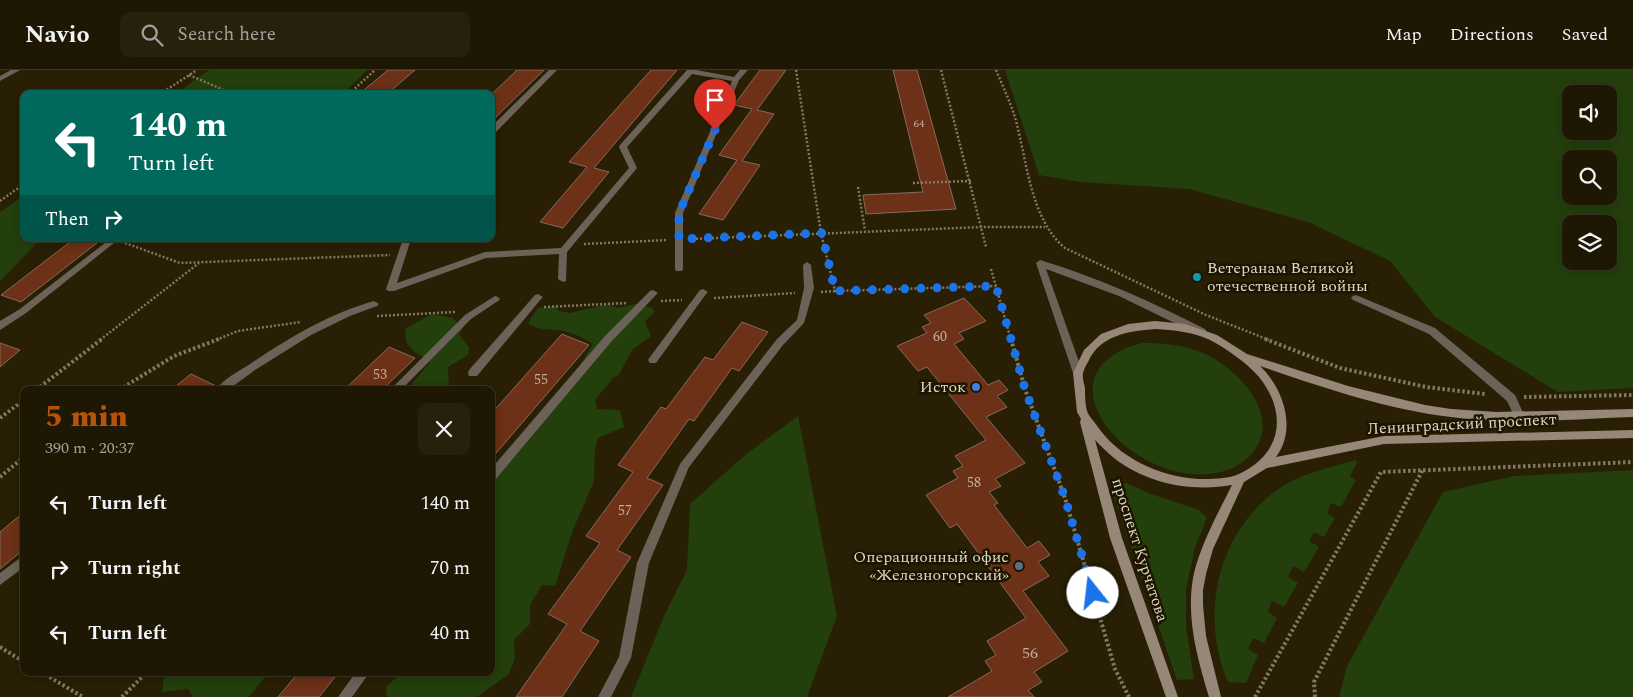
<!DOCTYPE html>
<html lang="en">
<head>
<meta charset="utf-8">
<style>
  :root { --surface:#1e1703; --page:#26200d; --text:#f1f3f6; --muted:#a19f9a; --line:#3c3625; --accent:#b45309 }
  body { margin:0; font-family:Spectral,serif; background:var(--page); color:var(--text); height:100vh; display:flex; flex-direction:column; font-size:19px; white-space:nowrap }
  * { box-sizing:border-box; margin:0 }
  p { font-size:16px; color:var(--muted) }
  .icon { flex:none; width:28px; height:28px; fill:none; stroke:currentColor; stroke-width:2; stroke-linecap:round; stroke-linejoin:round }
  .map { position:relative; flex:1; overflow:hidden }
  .details { position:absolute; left:20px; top:316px; width:475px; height:290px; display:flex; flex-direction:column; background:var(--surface); border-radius:10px; box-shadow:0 2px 12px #0003,0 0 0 1px var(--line) }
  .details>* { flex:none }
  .guide { position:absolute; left:20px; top:20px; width:475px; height:152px; border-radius:10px; box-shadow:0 2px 12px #0003,0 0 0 1px var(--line); background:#00695c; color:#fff; overflow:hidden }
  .buttons { position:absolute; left:1562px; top:15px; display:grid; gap:10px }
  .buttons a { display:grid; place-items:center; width:55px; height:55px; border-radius:10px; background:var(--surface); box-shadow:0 2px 12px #0003,0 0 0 1px var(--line); font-size:25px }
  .pin { position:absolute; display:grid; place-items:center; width:42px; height:42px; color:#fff; margin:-51px -21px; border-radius:50% 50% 50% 0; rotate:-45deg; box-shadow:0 0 5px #0007 }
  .pin .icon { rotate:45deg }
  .me { position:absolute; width:55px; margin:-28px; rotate:344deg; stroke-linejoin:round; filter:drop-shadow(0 0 4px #0008) }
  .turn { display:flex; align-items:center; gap:18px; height:105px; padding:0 25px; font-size:22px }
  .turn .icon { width:65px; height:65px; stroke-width:2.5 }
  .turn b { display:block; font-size:35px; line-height:42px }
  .then { display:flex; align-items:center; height:48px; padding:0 25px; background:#0003; gap:10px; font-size:19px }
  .round { display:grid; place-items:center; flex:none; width:52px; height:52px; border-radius:10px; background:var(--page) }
  .headline { display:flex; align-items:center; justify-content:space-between; height:85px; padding:0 25px }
  h1 { font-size:30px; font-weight:800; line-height:38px; color:var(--accent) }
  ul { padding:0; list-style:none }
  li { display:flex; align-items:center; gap:15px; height:65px; padding:0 25px }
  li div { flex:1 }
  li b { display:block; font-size:19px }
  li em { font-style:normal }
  header { display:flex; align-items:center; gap:30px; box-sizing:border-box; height:70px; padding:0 25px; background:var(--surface); border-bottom:1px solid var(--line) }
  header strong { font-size:24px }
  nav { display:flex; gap:28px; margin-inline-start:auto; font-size:18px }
  .search { width:350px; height:45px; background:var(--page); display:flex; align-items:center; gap:12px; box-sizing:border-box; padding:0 18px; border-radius:10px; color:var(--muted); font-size:19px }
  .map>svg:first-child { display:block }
</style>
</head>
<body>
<header>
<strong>Navio</strong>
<div class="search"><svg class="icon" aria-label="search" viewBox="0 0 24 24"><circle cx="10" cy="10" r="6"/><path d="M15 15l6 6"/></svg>Search here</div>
<nav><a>Map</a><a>Directions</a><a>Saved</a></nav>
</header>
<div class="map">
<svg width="1633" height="627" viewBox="0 0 1633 627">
  <rect width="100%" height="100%" fill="#281f04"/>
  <!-- green -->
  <path fill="#233f0c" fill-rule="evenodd" d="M209 0H367L343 24H175Z
    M1005 0H1633V318L1558 322 1435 247 1390 191 1308 152 1189 119 1080 112 1039 105ZM1571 24H1609V61H1571ZM1571 89H1609V126H1571ZM1571 154H1609V191H1571Z
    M24 125V169H41L0 211V142Z
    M608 234 618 238 635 234 652 238 655 242 645 251 651 266 632 280 619 305 613 308 595 330 597 339 620 340 624 357 598 368 595 379 594 411 573 460 555 516 542 515 530 535V554L514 570 515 588 509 604 477 627H387L386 617 398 606 399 603 491 602V412L530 369 537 346 577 300 593 274C585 269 576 264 567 262 552 257 541 263 528 253L538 238 557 236 558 241 570 243Z
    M432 244 453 248 463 258 459 265 469 277 468 285 448 297 449 316 490 320H407L430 292C416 281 402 278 406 258Z
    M1142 273C1163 273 1186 275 1205 284 1236 298 1278 340 1257 376 1249 390 1236 398 1221 402 1134 423 1029 302 1142 273Z
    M798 346 837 546 807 627H631L664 546 687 500 690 434 745 385Z
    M1355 390 1357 392 1350 406 1356 410 1341 437 1331 433 1327 443 1335 448 1324 467 1314 462 1309 471 1319 477 1304 502 1293 496 1288 507 1298 513 1284 537 1272 531 1268 542 1277 548 1264 573 1253 568 1248 579 1258 585 1246 613 1228 612C1198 543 1219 457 1283 416 1305 402 1330 398 1355 390Z
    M1633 400V627H1339L1347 596 1443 422 1514 406Z
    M1126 413 1151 424 1199 440 1207 448 1195 477 1186 520V556L1194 609 1177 610 1113 424 1114 415Z
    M173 603V602L268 603 249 627H193L188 619 162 622 164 608Z"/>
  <!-- building -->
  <path fill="#6c3116" stroke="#886a5d" d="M388 0H415L387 24H359Z
    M517 0H544L491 52V25Z
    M651 0H677L594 98 609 102 563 158 540 152 587 97 569 92Z
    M760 0H786L757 40 774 44 742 91 760 95 723 150 699 144 737 90 719 85 752 39 734 35Z
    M893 0H917L956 139 866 144 863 125 923 122Z
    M74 169H102L21 232 1 225Z
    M964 228 986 251 959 263 964 269 954 274 988 315 999 310 1008 320 997 326 1007 337 986 347 1025 393 995 409 1001 416 989 422 998 433 994 435 1027 478 1039 471 1050 485 1038 492 1049 506 1023 521 1068 581 1034 602 1042 612 1028 620 1034 627H948L992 601 985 591 996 585 987 571 1026 548 957 454 950 458 926 425 958 408 953 401 963 396 955 386 986 370 927 297 918 301 897 276 927 263 922 257 931 253 924 245Z
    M742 252 768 262 739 301 732 298 694 351 689 349 647 408 663 415 617 480 631 487 580 561 599 571 562 627H516L567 554 548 544 600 473 586 466 633 402 618 395 661 337 666 339 705 287 713 290Z
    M562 264 589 275 491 389V344Z
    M0 273 20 280 0 297Z
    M389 277 415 288 382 320H344Z
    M191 304 216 316 214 320H171Z
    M24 442V479L0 499V462Z
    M299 602H339L319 627H278Z"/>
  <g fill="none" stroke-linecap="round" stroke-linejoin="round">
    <!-- path-far1 -->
    <path stroke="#817964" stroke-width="2.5" stroke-dasharray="2 2" stroke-linecap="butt" d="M796 0 821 163 835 221 996 216
      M941 0 986 177
      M996 0C1003 17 1011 33 1016 51 1027 92 1031 150 1065 178L1206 245 1269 270
      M189 5 233 24
      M160 24 197 0
      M349 24 375 0
      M913 113 971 111
      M858 117 865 161
      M0 131 24 114
      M692 169 982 157H1045
      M125 173 180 193 390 185
      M584 174 668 170
      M991 199 1011 270
      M821 222 835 221
      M714 228 795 223
      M661 231 682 230
      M544 237 628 233
      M377 246 455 242
      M100 270 199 193
      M216 270 238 261 301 252"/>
    <!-- path -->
    <path stroke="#817964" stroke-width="4" stroke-dasharray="2.5 2.5" stroke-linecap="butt" d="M1011 269 1025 319 1065 428 1115 599 1129 627
      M1265 269 1340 298 1426 317 1485 324
      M36 320 102 269
      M119 320 174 286 219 269
      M1524 327 1633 325
      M0 348 24 330
      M0 407 24 387
      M0 577 24 592
      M41 602 83 627
      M122 627 147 602
      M1255 627 1381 402 1633 392
      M1315 627 1314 612 1423 399"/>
    <!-- service -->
    <path fill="#6c6258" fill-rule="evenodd" d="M549 0H557L494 64H491V57Z
      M687 0H696L734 7 740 0H748L739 10 683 143V199L682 201H676L675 199V143L732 11 692 4 627 77 637 98 567 182 566 211 563 212 558 209 559 184 486 188 394 221H388L386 219 403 169H411L397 213 485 182 561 178 629 98 619 77 620 75Z
      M110 169H119L26 243 0 260V251L20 239Z
      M807 192 811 195 814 218 804 253 783 275 689 397 649 493 631 588 611 627H598L619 587 637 493 680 394 777 269 797 250 804 218 803 195Z
      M703 219 708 222 706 224 656 293H650L648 290 650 287 700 220Z
      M653 220 658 223 656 225 611 272 495 410 491 412V399L605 266 650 221Z
      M538 224 543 227 541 229 477 306H469L468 303 469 300 535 225Z
      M1356 225 1435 258 1515 325 1525 347 1524 350H1516L1507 331 1429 264 1353 230 1351 228 1353 226Z
      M495 226 498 227 500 229 498 231 471 249 401 320H390L465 245Z
      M374 231 379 234 377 236 350 246 311 265 255 300 228 320H216C223 309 239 301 250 294 289 268 328 244 374 231Z
      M24 485V497L0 515V503Z
      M356 602H370L352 627H338Z"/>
    <!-- minor -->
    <path fill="#6c6258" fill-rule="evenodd" d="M11 0H20L0 11V6Z"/>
    <!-- tertiary -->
    <path fill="#6c6258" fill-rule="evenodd" d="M1040 190C1097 207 1152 232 1205 259L1207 262 1202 266 1199 265 1119 226 1046 199 1083 303 1082 306H1074L1036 193Z"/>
    <!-- secondary -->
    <path fill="#978778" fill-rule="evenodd" d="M1155 251 1185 254 1217 265 1247 284 1348 316 1425 335 1451 339 1497 342 1633 339V347C1573 349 1511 355 1451 347 1385 339 1322 317 1260 296 1284 319 1297 359 1276 387L1384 366 1633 360V368L1384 374 1267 398 1244 412 1213 479 1206 504 1203 520V535L1206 566 1221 627H1209C1197 587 1185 545 1194 503 1202 472 1218 443 1232 415 1192 422 1147 414 1114 388 1108 383 1101 376 1095 370L1122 468 1178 627H1166L1110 468 1080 352 1081 349 1077 342 1073 303 1084 280 1101 264 1128 254ZM1155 259C1174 260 1193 262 1210 270 1227 279 1247 293 1259 307 1288 343 1282 384 1239 404 1228 409 1211 409 1198 409 1158 406 1118 388 1095 353 1092 349 1088 345 1087 341 1085 334 1085 325 1085 318 1084 313 1082 307 1083 303 1084 299 1086 295 1088 292 1100 265 1129 261 1155 259Z"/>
  </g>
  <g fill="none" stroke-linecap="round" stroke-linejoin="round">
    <!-- route -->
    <path stroke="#1a73e8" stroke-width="9" stroke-dasharray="0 16.2" d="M715 60 679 143V169L822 163 835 221 996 216 1025 319 1065 428 1093 523"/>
  </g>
  <!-- markers -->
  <circle fill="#0f9aa8" stroke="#1e1500" stroke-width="2" cx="1197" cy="207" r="5"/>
  <circle fill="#3f7fe0" stroke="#1e1500" stroke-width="2" cx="976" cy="317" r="5"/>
  <circle fill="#5c6f8a" stroke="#1e1500" stroke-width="2" cx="1019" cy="496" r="5"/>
  <g text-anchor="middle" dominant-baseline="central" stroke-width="5" stroke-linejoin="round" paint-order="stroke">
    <!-- far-number labels -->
    <g font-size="11" fill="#c1ae9b">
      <text x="919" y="53">64</text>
    </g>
    <!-- number labels -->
    <g font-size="14" fill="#c1ae9b">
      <text x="940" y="266">60</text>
      <text x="380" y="304">53</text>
      <text x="541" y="309">55</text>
      <text x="974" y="412">58</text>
      <text x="625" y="440">57</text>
    </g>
    <!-- poi labels -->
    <g font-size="16" fill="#ddd7c7" stroke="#1e1500" text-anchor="end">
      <text x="1207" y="198" text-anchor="start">Ветеранам Великой<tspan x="1207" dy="18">отечественной войны</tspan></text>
      <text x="966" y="317">Исток</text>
      <text x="1009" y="487">Операционный офис<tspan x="1009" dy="18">«Железногорский»</tspan></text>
    </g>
    <!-- street labels -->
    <g font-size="16" fill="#ddd7c7" stroke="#1e1500">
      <text transform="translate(1462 354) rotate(-3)">Ленинградский проспект</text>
      <text transform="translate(1140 480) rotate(72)">проспект Курчатова</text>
    </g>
    <!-- near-number labels -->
    <g font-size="16" fill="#c1ae9b">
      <text x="1030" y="583">56</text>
    </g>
  </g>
</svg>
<div class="buttons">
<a><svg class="icon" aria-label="sound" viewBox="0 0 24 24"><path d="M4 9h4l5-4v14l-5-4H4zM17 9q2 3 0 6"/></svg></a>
<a><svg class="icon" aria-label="search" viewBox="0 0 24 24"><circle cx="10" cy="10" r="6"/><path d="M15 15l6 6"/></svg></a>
<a><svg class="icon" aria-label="layers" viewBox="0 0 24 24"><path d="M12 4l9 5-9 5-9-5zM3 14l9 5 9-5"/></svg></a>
</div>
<div class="pin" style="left:715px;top:60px;background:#d93025"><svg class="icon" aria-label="arrive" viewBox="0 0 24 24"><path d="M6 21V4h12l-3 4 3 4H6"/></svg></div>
<svg class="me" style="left:1093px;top:523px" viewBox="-20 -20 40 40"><circle r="19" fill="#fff"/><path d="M0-13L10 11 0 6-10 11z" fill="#1a73e8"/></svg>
<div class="guide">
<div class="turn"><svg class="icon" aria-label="left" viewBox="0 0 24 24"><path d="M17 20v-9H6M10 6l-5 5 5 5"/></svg><div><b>140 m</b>Turn left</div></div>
<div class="then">Then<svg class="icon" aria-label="right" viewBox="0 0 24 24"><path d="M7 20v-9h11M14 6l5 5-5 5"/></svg></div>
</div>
<section class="details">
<div class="headline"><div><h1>5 min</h1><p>390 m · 20:37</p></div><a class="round"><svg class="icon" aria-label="close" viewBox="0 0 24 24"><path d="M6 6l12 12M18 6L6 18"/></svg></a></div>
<ul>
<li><svg class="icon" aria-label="left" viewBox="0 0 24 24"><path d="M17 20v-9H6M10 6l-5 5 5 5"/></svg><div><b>Turn left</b></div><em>140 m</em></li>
<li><svg class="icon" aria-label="right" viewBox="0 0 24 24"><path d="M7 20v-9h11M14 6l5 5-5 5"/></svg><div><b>Turn right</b></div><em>70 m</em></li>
<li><svg class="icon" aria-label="left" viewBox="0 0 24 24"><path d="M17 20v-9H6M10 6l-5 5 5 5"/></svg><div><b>Turn left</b></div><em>40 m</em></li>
</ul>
</section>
</div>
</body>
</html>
